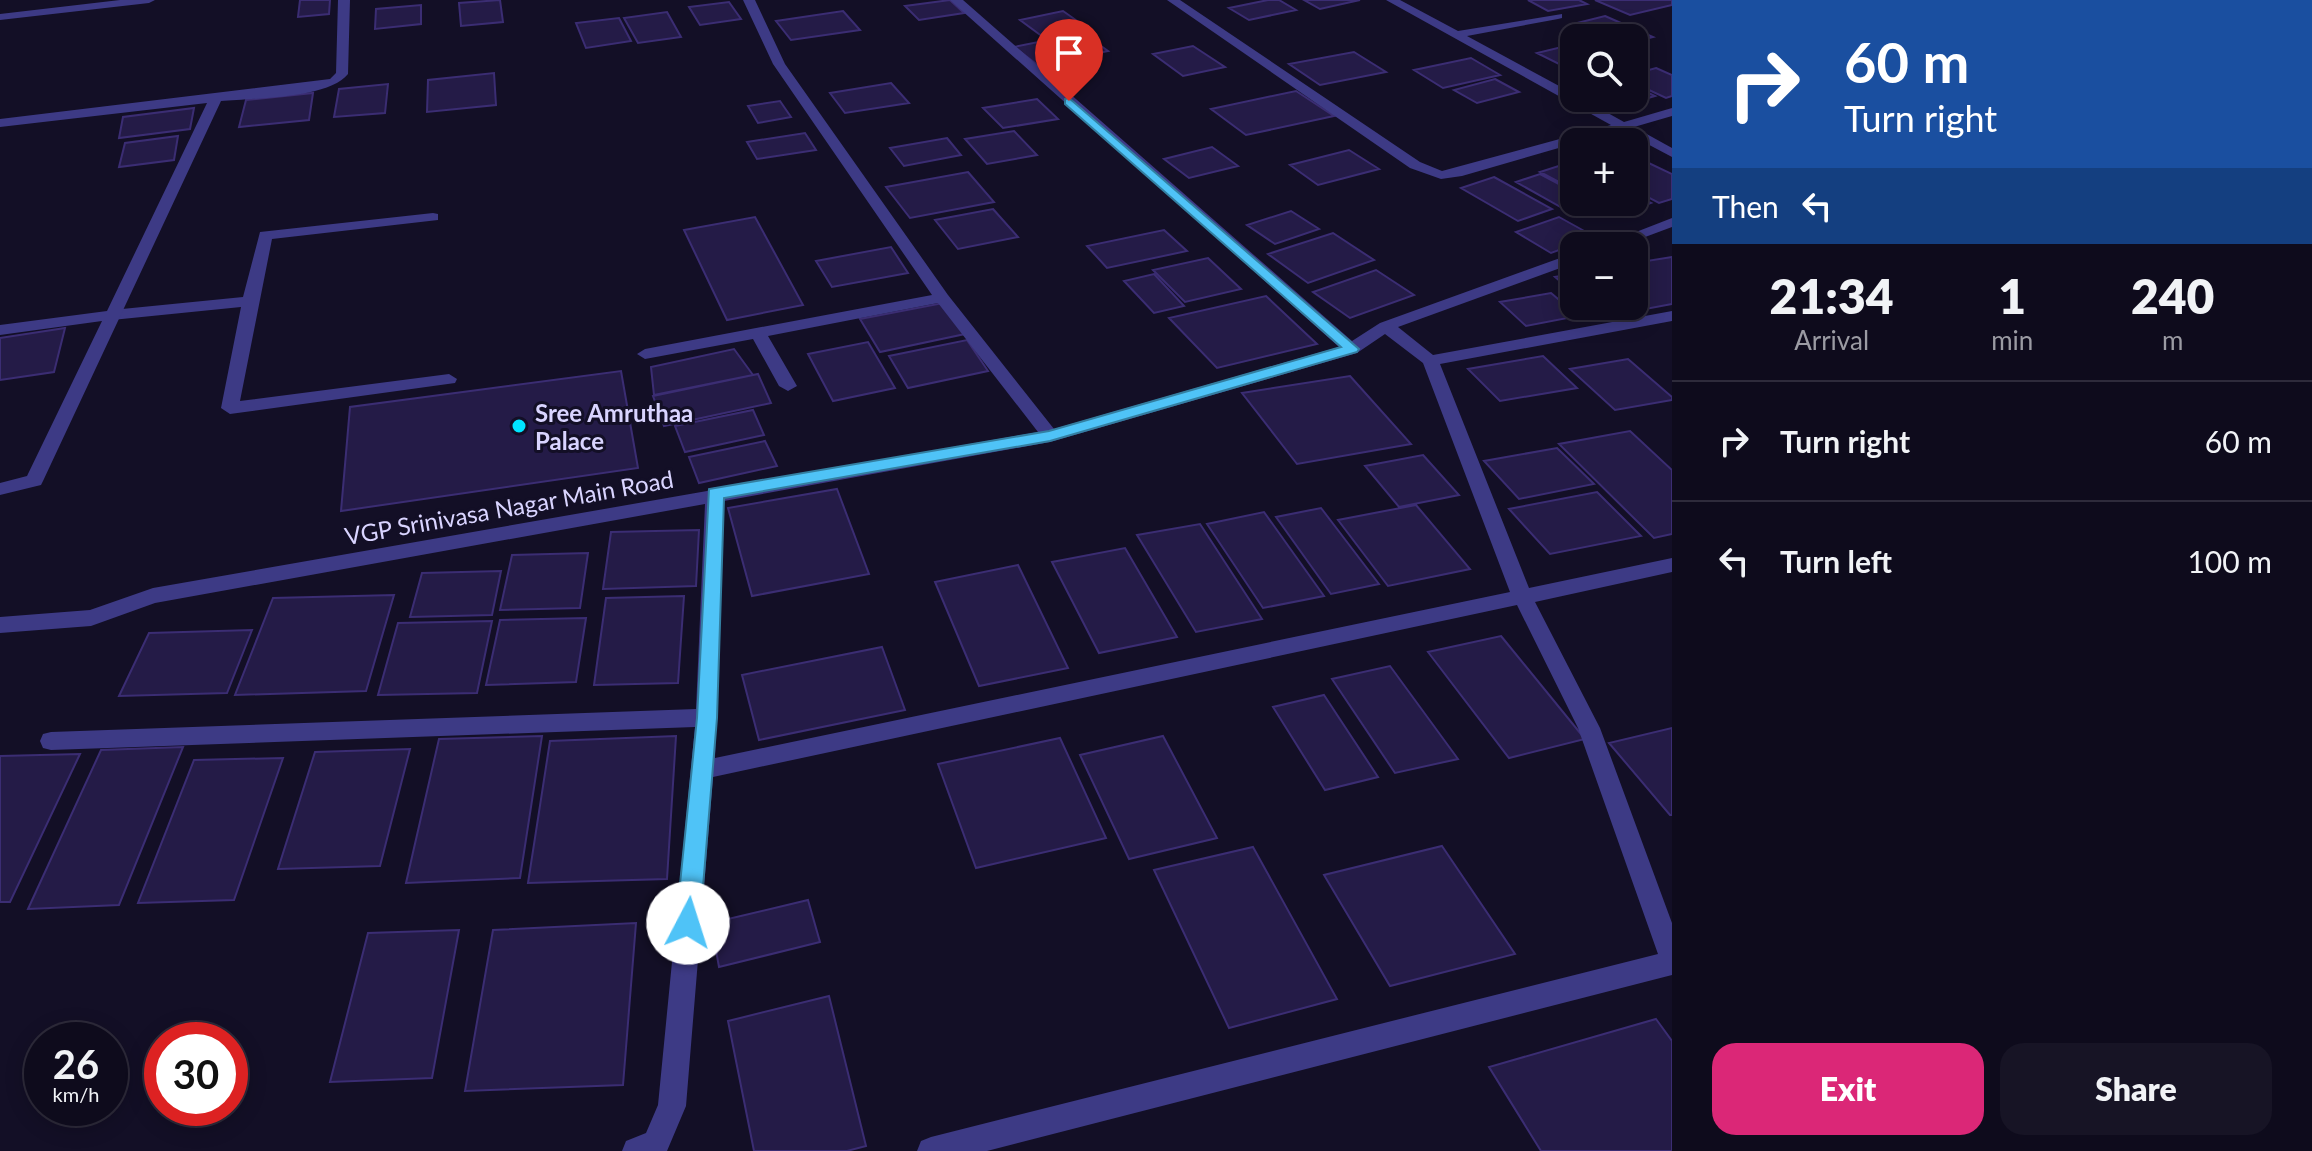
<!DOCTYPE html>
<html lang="en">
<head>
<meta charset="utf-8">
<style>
  :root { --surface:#0e0b1c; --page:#171425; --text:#f1f3f6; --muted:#9b9ba3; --line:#2e2b3b; --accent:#db2777 }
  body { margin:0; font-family:Lato,sans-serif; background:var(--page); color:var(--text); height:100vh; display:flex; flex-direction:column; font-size:30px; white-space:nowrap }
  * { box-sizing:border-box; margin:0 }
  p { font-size:26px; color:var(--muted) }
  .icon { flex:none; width:44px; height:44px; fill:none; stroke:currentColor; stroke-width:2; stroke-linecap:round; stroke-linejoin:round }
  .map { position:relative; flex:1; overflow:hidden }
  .sheet { display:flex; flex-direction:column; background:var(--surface); width:640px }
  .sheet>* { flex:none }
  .banner { background:#1a4fa0; color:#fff; overflow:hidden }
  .controls { position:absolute; left:1560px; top:24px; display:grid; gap:16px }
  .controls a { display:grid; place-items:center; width:88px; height:88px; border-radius:16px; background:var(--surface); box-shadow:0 4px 20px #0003,0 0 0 2px var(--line); font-size:40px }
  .speed { position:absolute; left:24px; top:1022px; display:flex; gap:16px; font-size:40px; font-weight:700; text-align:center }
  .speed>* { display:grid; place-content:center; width:104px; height:104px; border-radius:50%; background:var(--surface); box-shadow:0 4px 20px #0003,0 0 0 2px var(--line); line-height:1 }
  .speed small { font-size:20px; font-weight:400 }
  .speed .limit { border:12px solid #d22; background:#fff; color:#111 }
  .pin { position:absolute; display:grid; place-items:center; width:68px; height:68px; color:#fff; margin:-82px -34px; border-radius:50% 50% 50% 0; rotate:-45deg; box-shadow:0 0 8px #0007 }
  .pin .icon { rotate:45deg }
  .me { position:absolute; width:88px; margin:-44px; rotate:5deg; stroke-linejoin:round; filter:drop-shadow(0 0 6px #0008) }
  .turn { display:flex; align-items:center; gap:28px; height:168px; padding:0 40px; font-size:36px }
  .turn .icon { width:104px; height:104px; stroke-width:2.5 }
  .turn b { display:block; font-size:56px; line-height:68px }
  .then { display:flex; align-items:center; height:76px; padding:0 40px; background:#0003; gap:16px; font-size:30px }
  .eta { display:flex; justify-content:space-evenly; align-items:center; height:136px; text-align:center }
  .eta b { font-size:48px; font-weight:800; line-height:56px }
  .action { display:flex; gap:16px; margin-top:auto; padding:16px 40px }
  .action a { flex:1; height:92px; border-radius:24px; background:var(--accent); color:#fff; font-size:32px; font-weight:800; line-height:92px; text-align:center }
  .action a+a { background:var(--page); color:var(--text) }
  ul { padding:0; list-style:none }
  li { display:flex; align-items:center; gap:24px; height:120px; padding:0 40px; border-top:2px solid var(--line) }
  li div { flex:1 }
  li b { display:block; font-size:30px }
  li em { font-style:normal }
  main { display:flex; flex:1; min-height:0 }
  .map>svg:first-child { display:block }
</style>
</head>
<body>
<main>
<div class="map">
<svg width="1672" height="1151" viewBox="0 0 1672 1151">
  <rect width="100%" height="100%" fill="#130f26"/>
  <!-- building -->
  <path fill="#241b47" stroke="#3b2d73" stroke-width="2" d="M300 0H330L329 14 298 17Z
    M500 0 503 22 461 26 459 3Z
    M950 0 964 13 919 20 905 6Z
    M1268 0H1279L1296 10 1249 20 1229 8Z
    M1304 0H1360L1320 9Z
    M1528 0H1579L1587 4 1548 11Z
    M1595 0H1672V5L1630 15Z
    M729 2 741 19 700 25 689 7Z
    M421 5V24L375 29 376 9Z
    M843 11 860 30 791 40 776 21Z
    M1063 11 1087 28 1043 37 1020 20Z
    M667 12 681 37 638 43 624 18Z
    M1605 16 1653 37 1634 42V38H1610L1577 23Z
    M619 18 631 41 586 48 576 23Z
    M1083 33 1108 51 1039 66 1014 47Z
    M1574 44V64L1565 67 1537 53Z
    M1193 46 1225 67 1183 76 1153 54Z
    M1354 52 1386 72 1320 85 1289 64Z
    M1471 58 1500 75 1443 88 1414 70Z
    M1656 68 1672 75V96L1666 98 1634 83V74Z
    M494 73 496 105 427 112 428 80Z
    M1495 79 1519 92 1477 103 1454 90Z
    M891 83 909 103 845 113 830 93Z
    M388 84 385 113 334 117 339 89Z
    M1634 86 1655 96 1621 106 1604 98H1634Z
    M1296 91 1334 116 1246 135 1211 109Z
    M313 93 309 120 239 127 246 100Z
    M1037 99 1058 119 1003 128 983 108Z
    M780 101 791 117 758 123 748 106Z
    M194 108 190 129 119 138 123 117Z
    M1014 131 1037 155 987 164 965 139Z
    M805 133 816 150 757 159 747 142Z
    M178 136 174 160 119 167 125 143Z
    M947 138 961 155 904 166 890 148Z
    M1212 147 1238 166 1189 178 1164 159Z
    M1349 150 1379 169 1318 185 1290 165Z
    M1634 156 1672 174V199L1659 203 1634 190Z
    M1571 162 1574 163V190L1540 172Z
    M968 172 994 202 910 218 886 187Z
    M1540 174 1574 192V202L1598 205 1573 214 1516 182Z
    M1494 177 1552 209 1518 221 1461 188Z
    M1634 195 1651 203 1619 215 1596 202H1634Z
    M993 209 1018 237 958 249 935 220Z
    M1291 211 1319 229 1275 244 1247 225Z
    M755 217 803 305 727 320 684 230Z
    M1559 217 1595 237 1551 253 1516 232Z
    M1164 230 1187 251 1107 268 1087 246Z
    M1333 233 1374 260 1308 283 1268 254Z
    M891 247 908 273 832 287 816 261Z
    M1672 257V304L1603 317 1590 306H1634V263Z
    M1208 258 1241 289 1185 302 1153 270Z
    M1376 270 1414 295 1350 318 1313 292Z
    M1154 274 1184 306 1154 313 1124 281Z
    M1574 274V293L1555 277Z
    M1551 293 1578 316 1526 326 1500 302Z
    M1266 296 1317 344 1217 368 1169 318Z
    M943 303 965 334 880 352 860 319Z
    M65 328 54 372 0 380V338Z
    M967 340 988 371 908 388 889 356Z
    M868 342 895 388 833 401 808 354Z
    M734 349 753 375 654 395 651 367Z
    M1543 356 1577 388 1500 401 1468 369Z
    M1628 359 1672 397V400L1615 410 1570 369Z
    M621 371 638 468 341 511 350 407Z
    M758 374 771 403 664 426 653 396Z
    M1350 376 1411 444 1297 464 1242 393Z
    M753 410 764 435 685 452 675 426Z
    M1630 431 1672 470V534L1654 538 1559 444Z
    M765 441 777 466 699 483 689 457Z
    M1557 448 1594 484 1519 499 1484 461Z
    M1423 455 1459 495 1399 507 1365 466Z
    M837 489 869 574 752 596 728 508Z
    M1597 492 1641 536 1550 554 1509 509Z
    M1416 505 1470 569 1388 586 1338 520Z
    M1321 508 1379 584 1331 594 1276 517Z
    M1264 512 1324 596 1263 608 1207 524Z
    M1200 524 1262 619 1196 632 1137 535Z
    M699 530 696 586 603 589 611 532Z
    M1125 548 1177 637 1099 653 1052 562Z
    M588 553 580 608 500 610 512 555Z
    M1018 565 1068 668 979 686 935 582Z
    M501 571 492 615 410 617 422 573Z
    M394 595 366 691 235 695 273 598Z
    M684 596 678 683 594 685 606 598Z
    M586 618 576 682 486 685 500 620Z
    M492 621 477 693 378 695 398 623Z
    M252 630 227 693 119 696 149 633Z
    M1501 636 1585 739 1509 758 1428 652Z
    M882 647 905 710 759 740 742 675Z
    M1390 666 1458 759 1395 773 1332 679Z
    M1324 695 1378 777 1325 790 1273 707Z
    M1672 728V815H1670L1609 743Z
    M542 736 520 878 406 883 439 739Z
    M676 736 667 879 528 883 550 741Z
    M1163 736 1217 838 1129 859 1080 755Z
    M1060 738 1106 838 976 868 938 764Z
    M183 747 119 905 28 909 101 750Z
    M410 749 380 866 278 869 315 752Z
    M80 754 10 902H0V756Z
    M283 758 234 900 138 903 194 760Z
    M1442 846 1515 954 1390 986 1324 875Z
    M1253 847 1337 999 1229 1028 1154 870Z
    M808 900 820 942 719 967 711 923Z
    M636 923 623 1085 465 1091 493 930Z
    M459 930 432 1078 330 1082 368 933Z
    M829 996 866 1146 847 1151H754L728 1021Z
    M1656 1019 1672 1041V1151H1541L1489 1067Z"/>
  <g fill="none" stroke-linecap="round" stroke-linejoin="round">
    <!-- service -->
    <path fill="#3d3a85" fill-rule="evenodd" d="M433 213 438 214V220L272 239 240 401 449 374 457 379 455 383 230 414 221 408 241 307 112 320 104 315 112 310 243 297 260 232Z"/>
    <!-- minor -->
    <path fill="#3d3a85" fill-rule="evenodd" d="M120 0H155L149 3 0 20V14Z
      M338 0H350L348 74C328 99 253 98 221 101L43 481 41 485 0 495V483L27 476 102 321 0 335V325L107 311 207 103 0 127V119L330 79 336 73Z
      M743 0H755L785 64 948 295 1054 429 1339 347 950 0H963L1352 341 1380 323 1574 253V263L1398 327 1433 355 1672 311V321L1440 364 1529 588 1672 558V572L1535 602 1600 728 1672 923V975L987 1151H917L921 1141 931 1137 1658 954 1578 728 1517 605 713 777 686 1106 667 1151H622L626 1141 646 1133 658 1105 695 727 51 750 43 748 40 741 43 734 51 732 696 709 705 504 155 603 91 626 0 633V617L90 610 153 588 707 491 715 487 721 488 1038 432 938 303 768 336 797 386 788 391 779 386 753 339 645 359 637 354 645 349 932 295 773 64ZM1385 334 1423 363 1510 592 715 758 724 501 1050 442 1357 353Z
      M1167 0H1180L1420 162 1442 171 1611 125 1386 0H1400L1458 31 1562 14V18L1558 19 1467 36 1574 94V98H1581L1624 122 1672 108V116L1634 127 1672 148V157L1621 130 1462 176 1441 179 1410 168Z
      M1672 218V227L1621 246H1600Z"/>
  </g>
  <!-- route -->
  <path fill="#4fc3f7" stroke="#337fa1" stroke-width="2" d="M1069 98 1359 349 1357 352 1050 441 724 498 717 718 700 923 696 930 688 933 680 930 676 923 697 718 709 489 1049 431 1341 347 1065 104V99Z"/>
  <!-- markers -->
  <circle fill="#00e5ff" stroke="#130f26" stroke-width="3" cx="519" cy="426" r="8"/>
  <g text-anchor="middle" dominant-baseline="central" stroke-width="6" stroke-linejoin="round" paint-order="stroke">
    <!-- poi labels -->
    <g font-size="24" font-weight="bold" fill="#d9d4ff" stroke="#130f26" text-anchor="start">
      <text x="535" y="412">Sree Amruthaa<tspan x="535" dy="28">Palace</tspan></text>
    </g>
    <!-- street labels -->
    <g font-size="24" fill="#d9d4ff" stroke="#130f26">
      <text transform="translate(509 507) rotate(-10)">VGP Srinivasa Nagar Main Road</text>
    </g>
  </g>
</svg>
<div class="controls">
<a><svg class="icon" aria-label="search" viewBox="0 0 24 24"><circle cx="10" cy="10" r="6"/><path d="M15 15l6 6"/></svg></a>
<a>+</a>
<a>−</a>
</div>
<div class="speed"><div>26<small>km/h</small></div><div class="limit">30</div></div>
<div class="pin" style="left:1069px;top:101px;background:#d93025"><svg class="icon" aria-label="arrive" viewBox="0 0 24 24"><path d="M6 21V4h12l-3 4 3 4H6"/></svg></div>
<svg class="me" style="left:688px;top:923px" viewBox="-20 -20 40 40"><circle r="19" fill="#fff"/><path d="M0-13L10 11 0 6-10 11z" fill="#4fc3f7"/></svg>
</div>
<section class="sheet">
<div class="banner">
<div class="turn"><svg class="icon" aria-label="right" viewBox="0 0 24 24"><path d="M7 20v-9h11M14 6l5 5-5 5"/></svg><div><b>60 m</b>Turn right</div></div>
<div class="then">Then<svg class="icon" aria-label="left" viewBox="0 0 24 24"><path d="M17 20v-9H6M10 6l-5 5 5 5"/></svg></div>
</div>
<div class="eta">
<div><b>21:34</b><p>Arrival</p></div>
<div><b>1</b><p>min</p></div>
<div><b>240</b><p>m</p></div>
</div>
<ul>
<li><svg class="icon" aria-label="right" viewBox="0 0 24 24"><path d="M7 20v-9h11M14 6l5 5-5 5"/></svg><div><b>Turn right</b></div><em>60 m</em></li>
<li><svg class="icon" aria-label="left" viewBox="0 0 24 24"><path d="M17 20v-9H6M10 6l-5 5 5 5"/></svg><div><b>Turn left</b></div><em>100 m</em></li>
</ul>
<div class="action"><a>Exit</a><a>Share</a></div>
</section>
</main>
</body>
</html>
